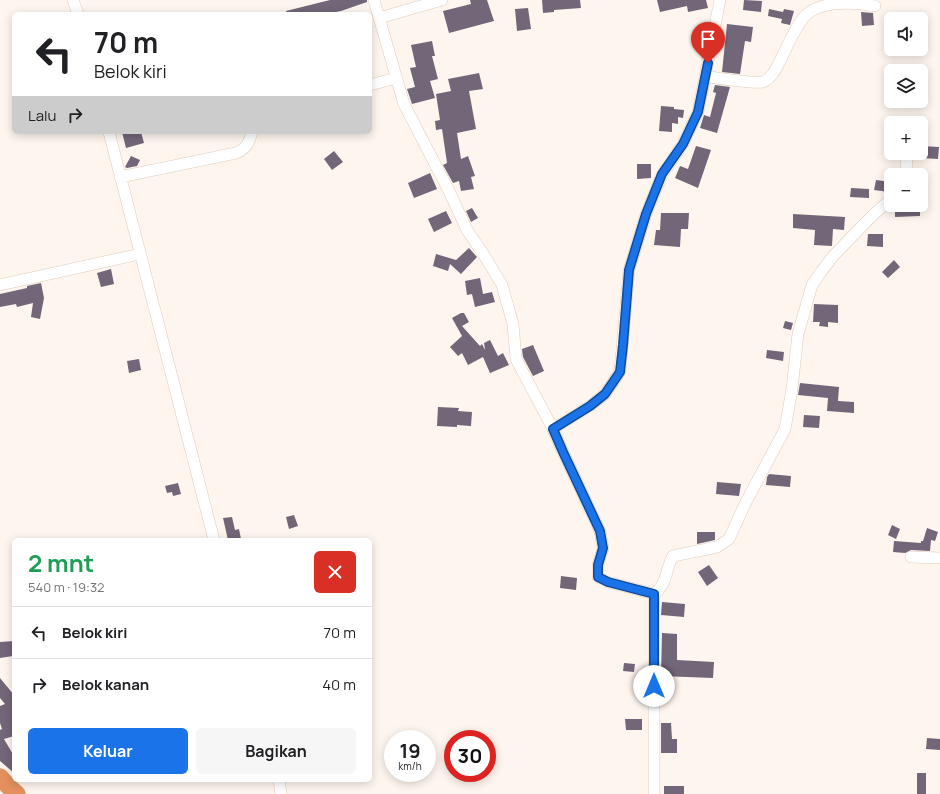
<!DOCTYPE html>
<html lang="id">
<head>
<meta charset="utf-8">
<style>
  :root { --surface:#fff; --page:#f6f6f6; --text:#202124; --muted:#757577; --line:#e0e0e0; --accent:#1a73e8 }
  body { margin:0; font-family:Manrope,sans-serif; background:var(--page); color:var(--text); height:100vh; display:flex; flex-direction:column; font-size:15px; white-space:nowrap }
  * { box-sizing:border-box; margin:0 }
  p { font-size:13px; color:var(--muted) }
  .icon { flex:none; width:22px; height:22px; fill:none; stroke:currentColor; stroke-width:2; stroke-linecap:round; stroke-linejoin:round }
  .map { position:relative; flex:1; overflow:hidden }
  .panel { position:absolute; left:12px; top:538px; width:360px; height:244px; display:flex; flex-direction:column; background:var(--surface); border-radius:6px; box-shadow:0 2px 10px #0003 }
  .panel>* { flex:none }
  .banner { position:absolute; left:12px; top:12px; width:360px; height:122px; border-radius:6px; box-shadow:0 2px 10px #0003; background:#fff; color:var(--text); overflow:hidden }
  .tools { position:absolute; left:884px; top:12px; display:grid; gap:8px }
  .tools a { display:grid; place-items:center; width:44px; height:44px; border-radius:6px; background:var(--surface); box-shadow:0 2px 10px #0003; font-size:20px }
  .speed { position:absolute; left:384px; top:730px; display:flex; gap:8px; font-size:20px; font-weight:700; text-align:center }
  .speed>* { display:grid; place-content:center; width:52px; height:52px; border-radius:50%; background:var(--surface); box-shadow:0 2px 10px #0003; line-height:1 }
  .speed small { font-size:10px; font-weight:400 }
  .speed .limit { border:6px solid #d22; background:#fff; color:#111 }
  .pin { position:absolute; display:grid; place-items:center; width:34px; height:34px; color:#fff; margin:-41px -17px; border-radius:50% 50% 50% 0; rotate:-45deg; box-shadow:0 0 4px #0007 }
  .pin .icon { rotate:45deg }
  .me { position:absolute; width:44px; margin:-22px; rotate:0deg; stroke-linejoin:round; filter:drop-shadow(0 0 3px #0008) }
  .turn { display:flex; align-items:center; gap:14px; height:84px; padding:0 16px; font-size:18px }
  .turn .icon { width:52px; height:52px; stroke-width:2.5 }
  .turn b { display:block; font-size:28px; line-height:34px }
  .then { display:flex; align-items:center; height:38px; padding:0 16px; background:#0003; gap:8px; font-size:15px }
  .round { display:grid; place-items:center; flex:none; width:42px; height:42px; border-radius:6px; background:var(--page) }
  .summary { display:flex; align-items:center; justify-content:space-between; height:68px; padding:0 16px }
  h1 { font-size:24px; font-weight:700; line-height:30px; color:#1e9e55 }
  .cta { display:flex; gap:8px; margin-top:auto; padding:8px 16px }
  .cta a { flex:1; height:46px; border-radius:6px; background:var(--accent); color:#fff; font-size:16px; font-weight:700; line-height:46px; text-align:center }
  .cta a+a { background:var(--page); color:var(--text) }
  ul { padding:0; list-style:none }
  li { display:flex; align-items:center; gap:12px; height:52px; padding:0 16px; border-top:1px solid var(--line) }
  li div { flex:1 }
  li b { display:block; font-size:15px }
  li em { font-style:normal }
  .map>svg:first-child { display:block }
</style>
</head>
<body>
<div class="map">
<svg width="940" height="794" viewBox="0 0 940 794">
  <rect width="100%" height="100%" fill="#fef6ee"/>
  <!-- building -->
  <path fill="#726679" d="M330 0H367V2L341 11 326 14H287L286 11Z
    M470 0H487L494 21 449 33 443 11 471 4Z
    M542 0H580L581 8 554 10V12L543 13Z
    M657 0H706L708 8 688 12 687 6 660 12Z
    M744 0 762 1 761 12 743 10Z
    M528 8 531 29 517 31 515 9Z
    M769 9 783 12 784 9 794 11 790 25 781 23 782 19 768 16Z
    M861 12 873 13 874 25 862 26Z
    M727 24 753 27 751 42 745 41 740 74 722 72Z
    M432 41 435 56H432L438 79 430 81 435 98 412 104 407 89 415 87 410 68 416 67 411 45Z
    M479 73 483 89 469 91 476 129 457 133 461 159 468 156 475 176 471 177 474 189 461 191 459 181 453 183 443 165 447 163 442 129 436 130 435 121 440 120 436 94 451 91 448 79Z
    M715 85 730 87 717 133 700 128 704 115 710 117 716 93 713 92Z
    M661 106 674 107V109L684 110 683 118 678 117V124L672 123V132L659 131Z
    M122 132H141L144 143 126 148Z
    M696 146 711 150 698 188 675 178 680 166 688 169Z
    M921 146 939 147 938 159 921 158Z
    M334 151 343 162 332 170 324 159Z
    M131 156 140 160 137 166 127 168 125 167Z
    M637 164H651V178L637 179Z
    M430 173 437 189 414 198 408 183Z
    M876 180 891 182 889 192 874 190Z
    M851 188 869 189V198L850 197Z
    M895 205H920V216L895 217Z
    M472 208 478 218 471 222 466 211Z
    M446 211 452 223 434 232 428 219Z
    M661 213H689L688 229H681L680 247 654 245 656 230H660Z
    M793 214 845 217 844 230 833 229 832 246 814 245 815 230 793 228Z
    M868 234H883V247L867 246Z
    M469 248 477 257 461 274 450 264 448 271 433 266 436 254 456 260Z
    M894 260 900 267 888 278 882 272Z
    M111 269 114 284 101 287 97 273Z
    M480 278 483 294 492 292 495 302 475 307 472 294 467 295 465 281Z
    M41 283 44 298 40 319 31 317 33 303 17 307 16 304 0 307V294L27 288V286Z
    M814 304 838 305V323L828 322V327L819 326 820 322H813Z
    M461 313H464L469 322 462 326 480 346 482 344 485 350 484 343 490 340 498 356 503 353 509 365 490 373 483 357 468 365 462 353 458 356 450 347 462 336 452 318Z
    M785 321 793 323 791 330 783 328Z
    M533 345 544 371 533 376 523 357 522 349Z
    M767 350 784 352 783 361 766 358Z
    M139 359 141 370 129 373 127 361Z
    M800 383 839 387 838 401 854 402V413L827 411 828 398 798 395Z
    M438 407 459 408 458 411 472 412 471 426 457 425V427L437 426Z
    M804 415 820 416 819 428 803 427Z
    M769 474 791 476 790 487 766 485 767 477Z
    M717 482 741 484 739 496 716 494Z
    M178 483 181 494 173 496 172 492 167 493 165 486Z
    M294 515 298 526 289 529 286 517Z
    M232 517 235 530 239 529 241 539 228 540 223 518Z
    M892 525 900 529 896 539 888 535Z
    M927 528 938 532 935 541 931 540 930 551 911 550 905 553 893 552 894 541 921 543V541H923Z
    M697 532H715V540L697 544Z
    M709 565 718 578 707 586 698 572Z
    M561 576 577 578 576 590 560 588Z
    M662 602 685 604 684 617 661 615Z
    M662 633 677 634V660L714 662 713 678 661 676Z
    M14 641 13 656 0 658V642Z
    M624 663 635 664 634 672 623 671Z
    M0 678 14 695V736L4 739 14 756V773L0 761V730L2 729 0 723V706L5 704 0 698Z
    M625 719H642V730H626Z
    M661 723H671L672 739H677V753H661Z
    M927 738 940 739V750L926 749Z
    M917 773H926V794H917Z
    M664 786H684V794H664Z"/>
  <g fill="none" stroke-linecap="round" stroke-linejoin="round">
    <defs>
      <path id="minor" d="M73 0 78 14
        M374 0 404 104 449 191 467 230 484 255 502 285 513 324 516 359 553 429
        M379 18 442 0
        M705 76C715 78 757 84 763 82 772 78 776 69 780 61 787 47 795 27 805 16 820 0 856 2 875 6
        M370 85 396 78
        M109 132 214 540
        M906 175 907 153
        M120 177 236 153C247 149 249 142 252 132
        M0 285 140 254
        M911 557 940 558
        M654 594 608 582 598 577V565L603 548 600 531 563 452 553 429 590 406 605 394 620 372 629 270 646 214 662 175 683 144 698 112 720 0
        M654 594C668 583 665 570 673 556L717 547 729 539 746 502 785 429 792 389 798 334 812 285 821 272 834 255 873 215 891 199
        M654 594V794
        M279 780 281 794"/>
      <path id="highway" d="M0 777 8 786 17 794"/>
    </defs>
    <!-- minor casing -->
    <use href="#minor" stroke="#decbb9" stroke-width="12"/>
    <!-- highway casing -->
    <use href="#highway" stroke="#d4d3d2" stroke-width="18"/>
    <!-- minor -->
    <use href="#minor" stroke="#fff" stroke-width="11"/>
    <!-- highway -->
    <use href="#highway" stroke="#e3905c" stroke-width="17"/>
  </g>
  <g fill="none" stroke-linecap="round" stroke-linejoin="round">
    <defs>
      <path id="route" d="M654 686V594L608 582 598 577V565L603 548 600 531 563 452 553 429 590 406 605 394 620 372 623 345 629 270 646 214 662 174 683 144 698 112 708 63"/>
    </defs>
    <!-- route casing -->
    <use href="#route" stroke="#114b97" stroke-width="10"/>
    <!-- route -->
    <use href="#route" stroke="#1a73e8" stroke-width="7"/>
  </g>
</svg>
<div class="tools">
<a><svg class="icon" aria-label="sound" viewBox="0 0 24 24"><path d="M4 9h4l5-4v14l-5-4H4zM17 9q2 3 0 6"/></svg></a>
<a><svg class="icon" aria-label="layers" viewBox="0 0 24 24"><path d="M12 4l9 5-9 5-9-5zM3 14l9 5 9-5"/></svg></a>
<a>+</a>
<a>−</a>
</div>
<div class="speed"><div>19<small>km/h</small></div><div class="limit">30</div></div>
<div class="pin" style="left:708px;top:63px;background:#d93025"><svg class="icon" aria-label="arrive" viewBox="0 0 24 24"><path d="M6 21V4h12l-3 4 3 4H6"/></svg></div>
<svg class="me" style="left:654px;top:686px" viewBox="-20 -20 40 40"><circle r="19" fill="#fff"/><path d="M0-13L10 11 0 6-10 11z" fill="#1a73e8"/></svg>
<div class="banner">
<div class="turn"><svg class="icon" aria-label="left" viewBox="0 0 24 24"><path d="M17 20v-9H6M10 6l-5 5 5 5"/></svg><div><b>70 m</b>Belok kiri</div></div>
<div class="then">Lalu<svg class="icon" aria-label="right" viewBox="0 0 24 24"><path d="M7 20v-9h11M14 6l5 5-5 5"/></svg></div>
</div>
<section class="panel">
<div class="summary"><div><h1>2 mnt</h1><p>540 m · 19:32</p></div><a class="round" style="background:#d93025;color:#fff"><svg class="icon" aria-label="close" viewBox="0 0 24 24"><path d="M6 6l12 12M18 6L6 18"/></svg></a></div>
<ul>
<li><svg class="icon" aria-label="left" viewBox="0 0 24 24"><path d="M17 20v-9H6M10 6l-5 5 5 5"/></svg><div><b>Belok kiri</b></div><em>70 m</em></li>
<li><svg class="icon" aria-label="right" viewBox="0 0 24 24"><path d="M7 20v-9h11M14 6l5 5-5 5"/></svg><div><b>Belok kanan</b></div><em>40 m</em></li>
</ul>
<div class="cta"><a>Keluar</a><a>Bagikan</a></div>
</section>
</div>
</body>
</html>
